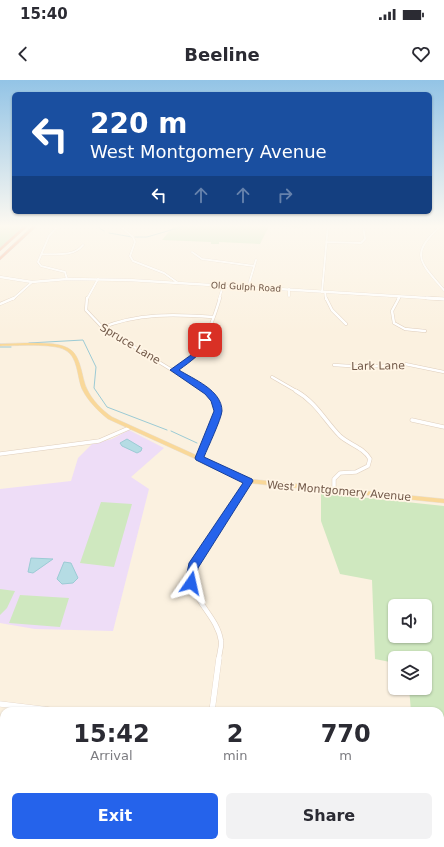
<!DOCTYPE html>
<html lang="en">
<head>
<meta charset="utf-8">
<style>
  :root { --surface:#fff; --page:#f2f2f3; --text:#2b2b33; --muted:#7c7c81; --accent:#2563eb }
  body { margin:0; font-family:"DejaVu Sans",sans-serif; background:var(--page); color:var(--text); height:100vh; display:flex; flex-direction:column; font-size:15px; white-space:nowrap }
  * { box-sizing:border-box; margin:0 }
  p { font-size:13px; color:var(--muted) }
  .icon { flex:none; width:22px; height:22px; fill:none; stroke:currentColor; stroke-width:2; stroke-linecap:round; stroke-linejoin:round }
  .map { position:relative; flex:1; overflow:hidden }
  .sheet { position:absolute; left:0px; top:627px; width:444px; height:140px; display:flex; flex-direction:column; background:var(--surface); border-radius:12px 12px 0 0; box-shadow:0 1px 3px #0004 }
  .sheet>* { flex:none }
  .guide { position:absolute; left:12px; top:12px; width:420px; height:122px; border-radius:6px; box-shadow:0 1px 3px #0004; background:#1a4fa0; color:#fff; overflow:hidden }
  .fabs { position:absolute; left:388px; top:519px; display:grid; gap:8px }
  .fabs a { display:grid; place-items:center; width:44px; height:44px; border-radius:6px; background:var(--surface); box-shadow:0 1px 3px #0004; font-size:20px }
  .pin { position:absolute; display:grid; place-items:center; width:34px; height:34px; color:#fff; margin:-17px; border-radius:8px; box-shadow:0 2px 6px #0006 }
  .me { position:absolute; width:44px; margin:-22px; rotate:11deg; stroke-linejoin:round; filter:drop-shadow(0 0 3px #0008) }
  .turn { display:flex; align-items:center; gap:14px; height:84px; padding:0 12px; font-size:18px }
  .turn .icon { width:52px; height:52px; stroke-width:2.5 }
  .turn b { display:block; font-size:28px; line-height:34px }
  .lanes { display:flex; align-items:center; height:38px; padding:0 12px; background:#0003; justify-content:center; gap:20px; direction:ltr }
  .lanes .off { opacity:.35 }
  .eta { display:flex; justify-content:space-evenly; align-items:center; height:68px; text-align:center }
  .eta b { font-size:24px; font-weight:700; line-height:28px }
  .button { display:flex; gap:8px; margin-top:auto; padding:8px 12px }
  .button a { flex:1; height:46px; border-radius:6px; background:var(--accent); color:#fff; font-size:16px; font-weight:700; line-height:46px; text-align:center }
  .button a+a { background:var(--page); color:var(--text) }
  .status { display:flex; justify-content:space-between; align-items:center; height:28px; padding:0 20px; background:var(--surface); direction:ltr }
  .status svg { height:11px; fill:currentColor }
  header { display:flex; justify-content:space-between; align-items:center; height:52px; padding:0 12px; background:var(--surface); font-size:18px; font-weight:700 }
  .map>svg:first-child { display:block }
</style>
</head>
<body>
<div class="status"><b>15:40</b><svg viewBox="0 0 49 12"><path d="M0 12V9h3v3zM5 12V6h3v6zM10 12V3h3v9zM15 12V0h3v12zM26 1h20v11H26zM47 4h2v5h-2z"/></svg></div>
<header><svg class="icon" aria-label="back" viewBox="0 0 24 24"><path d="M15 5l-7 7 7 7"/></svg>Beeline<svg class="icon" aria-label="heart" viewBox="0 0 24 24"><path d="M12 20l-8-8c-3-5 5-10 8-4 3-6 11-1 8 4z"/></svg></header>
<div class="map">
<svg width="444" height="767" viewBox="0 0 444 767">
  <rect width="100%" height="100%" fill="#fbf1e0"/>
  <!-- education -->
  <path fill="#eeddf7" d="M129 350 164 368 131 397 149 409 113 551 35 549 0 543V409L71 401 78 378 92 364 112 359Z"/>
  <!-- green -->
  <path fill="#cfe8bf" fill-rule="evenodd" d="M0 145H27L0 170Z
    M185 145H302L301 148 269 146 260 164 219 162V164H211V162L162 160 173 147Z
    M321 413 444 426V767H429L428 763H440V631H411L409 608H425V578H395V583L375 579 372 500 340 494 321 441ZM395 526H425V556H395Z
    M101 422 132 424 114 487 80 483Z
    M0 509 15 511 7 528 0 535Z
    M20 515 69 518 60 547 9 543Z"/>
  <!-- water -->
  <path fill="#b5dce4" stroke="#9ccbd5" d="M127 359 142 368 141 371 137 373 122 366 120 363Z
    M31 478 53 479 33 493 28 492Z
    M64 482 71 483 78 498 73 503 62 504 57 499Z"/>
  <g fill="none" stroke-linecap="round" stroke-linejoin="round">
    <!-- stream -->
    <path stroke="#9ccbd5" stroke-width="1" d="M95 145 104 151
      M214 145 225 146
      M109 153 132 157
      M135 157H147L188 145
      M29 263 83 260 96 287 94 308 107 327 167 350
      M0 267H11
      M171 351 197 363"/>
    <defs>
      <path id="minor-far4" d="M59 145 49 156 38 182 41 186 65 192 67 199
        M119 145 133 157 135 162 130 176 133 181 164 193 178 203
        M442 145C409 174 419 181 444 210
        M326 162 361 163 365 159 363 145
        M192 172 202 179 254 186
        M42 174C55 174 74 177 83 165
        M248 207 256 180
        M289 209V216
        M322 212 328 145
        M325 212 326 219
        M13 219 32 202
        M87 219 98 199
        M219 219 223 206
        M398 219 399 217"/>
      <path id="minor-far3" d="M87 218 86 230 103 248 208 312
        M326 218 332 230 346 244
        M399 218 392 231 394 243 405 249 425 251
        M0 224 14 218
        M101 248C138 233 174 234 213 237
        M334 285 366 287 405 284 444 292
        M174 290C203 270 210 251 220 218
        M272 297 298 312"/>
      <path id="minor-far2" d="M296 311C316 322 325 341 340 356 350 365 363 367 370 379L368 386 356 392 340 393 334 399V411
        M412 340 444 347
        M0 374 99 361 129 348
        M199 378 218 331 215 321 206 311
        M229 430 248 401"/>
      <path id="minor-far1" d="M219 579C219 573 222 566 221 561 217 533 186 518 192 488 194 479 223 440 230 429"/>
      <path id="minor" d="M0 624 58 631
        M212 631 219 578
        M197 763V767"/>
      <path id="tertiary-far1" d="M0 197 32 202 67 199 129 200 444 219"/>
      <path id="tertiary" d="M427 218 444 219"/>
      <path id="primary" d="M25 263C37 263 57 262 68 268 82 275 81 297 87 309 92 320 102 330 112 337L249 399 444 419V423L248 403 108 339C98 331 88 321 82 309 77 297 78 276 65 270 53 263 15 266 0 266V264Z"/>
      <path id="motorway" d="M25 145H29L0 171V168Z
        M34 145H38L0 180V177Z"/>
    </defs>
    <!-- minor-far4 casing -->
    <use href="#minor-far4" stroke="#dfcebc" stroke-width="2.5"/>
    <!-- minor-far3 casing -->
    <use href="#minor-far3" stroke="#dfcebc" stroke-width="3.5"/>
    <!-- minor-far2 casing -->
    <use href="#minor-far2" stroke="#dfcebc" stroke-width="4.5"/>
    <!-- minor-far1 casing -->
    <use href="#minor-far1" stroke="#dfcebc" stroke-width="5.5"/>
    <!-- minor casing -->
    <use href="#minor" stroke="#dfcebc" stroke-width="6"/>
    <!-- tertiary-far1 casing -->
    <use href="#tertiary-far1" stroke="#dfcebc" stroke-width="3"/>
    <!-- tertiary casing -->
    <use href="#tertiary" stroke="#dfcebc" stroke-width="4"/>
    <!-- primary casing -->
    <use href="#primary" stroke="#d7d0cc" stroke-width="0.5"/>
    <!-- motorway casing -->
    <use href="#motorway" stroke="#d7d0cc" stroke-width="1"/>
    <!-- minor-far4 -->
    <use href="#minor-far4" stroke="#fff" stroke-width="2"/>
    <!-- minor-far3 -->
    <use href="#minor-far3" stroke="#fff" stroke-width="2.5"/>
    <!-- minor-far2 -->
    <use href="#minor-far2" stroke="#fff" stroke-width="3.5"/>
    <!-- minor-far1 -->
    <use href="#minor-far1" stroke="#fff" stroke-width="4.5"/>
    <!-- minor -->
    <use href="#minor" stroke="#fff" stroke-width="5.5"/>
    <!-- tertiary-far1 -->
    <use href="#tertiary-far1" stroke="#fff" stroke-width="2.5"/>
    <!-- tertiary -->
    <use href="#tertiary" stroke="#fff" stroke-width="3"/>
    <!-- primary -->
    <use href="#primary" fill="#f9d899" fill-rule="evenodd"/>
    <!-- motorway -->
    <use href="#motorway" fill="#f5b297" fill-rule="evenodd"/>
  </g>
  <!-- sky -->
  <linearGradient id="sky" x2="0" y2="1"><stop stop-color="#93c4e6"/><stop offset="0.58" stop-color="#fdf9f1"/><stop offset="1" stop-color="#fdf9f1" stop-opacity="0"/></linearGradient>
  <rect width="444" height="252" fill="url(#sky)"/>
  <!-- route -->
  <path fill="#2563eb" stroke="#184099" d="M203 258 209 260C202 274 191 281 179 290 193 299 222 310 222 331 221 340 208 367 204 377L252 399 253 401 198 488 195 506 191 508 187 506 185 503 189 483 243 403 196 380 195 378 214 331 211 321 205 314 170 290 191 275Z"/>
  <g text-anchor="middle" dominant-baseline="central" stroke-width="3.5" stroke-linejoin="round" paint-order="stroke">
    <!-- far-street labels -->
    <g font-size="9" fill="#715848" stroke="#fff5e5">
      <text transform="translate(246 207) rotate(3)">Old Gulph Road</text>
    </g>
    <!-- street labels -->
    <g font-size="11" fill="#715848" stroke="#fff5e5">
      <text transform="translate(130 264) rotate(31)">Spruce Lane</text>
      <text transform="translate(378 286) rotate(-1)">Lark Lane</text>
      <text transform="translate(339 411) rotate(5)">West Montgomery Avenue</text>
    </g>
  </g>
</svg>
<div class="fabs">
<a><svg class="icon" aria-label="sound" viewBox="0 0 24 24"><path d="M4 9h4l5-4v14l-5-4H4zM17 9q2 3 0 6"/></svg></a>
<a><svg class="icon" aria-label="layers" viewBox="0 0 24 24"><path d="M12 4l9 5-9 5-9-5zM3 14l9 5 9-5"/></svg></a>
</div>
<div class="pin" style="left:205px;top:260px;background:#d93025"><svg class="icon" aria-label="arrive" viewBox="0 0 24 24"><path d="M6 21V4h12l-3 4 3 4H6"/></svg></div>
<svg class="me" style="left:191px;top:503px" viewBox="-20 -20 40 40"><path d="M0-17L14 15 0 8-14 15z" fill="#2563eb" stroke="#fff" stroke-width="4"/></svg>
<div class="guide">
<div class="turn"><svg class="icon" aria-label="left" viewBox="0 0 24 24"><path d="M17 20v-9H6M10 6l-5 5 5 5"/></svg><div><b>220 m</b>West Montgomery Avenue</div></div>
<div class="lanes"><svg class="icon" aria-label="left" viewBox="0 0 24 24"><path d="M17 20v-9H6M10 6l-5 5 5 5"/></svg><svg class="icon off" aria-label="ahead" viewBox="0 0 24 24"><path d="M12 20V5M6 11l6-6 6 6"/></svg><svg class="icon off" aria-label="ahead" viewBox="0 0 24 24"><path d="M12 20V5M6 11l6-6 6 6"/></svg><svg class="icon off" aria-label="right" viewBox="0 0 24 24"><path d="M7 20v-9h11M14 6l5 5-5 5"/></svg></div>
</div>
<section class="sheet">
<div class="eta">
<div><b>15:42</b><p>Arrival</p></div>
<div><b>2</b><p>min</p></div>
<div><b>770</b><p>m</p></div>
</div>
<div class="button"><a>Exit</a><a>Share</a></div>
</section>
</div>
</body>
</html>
